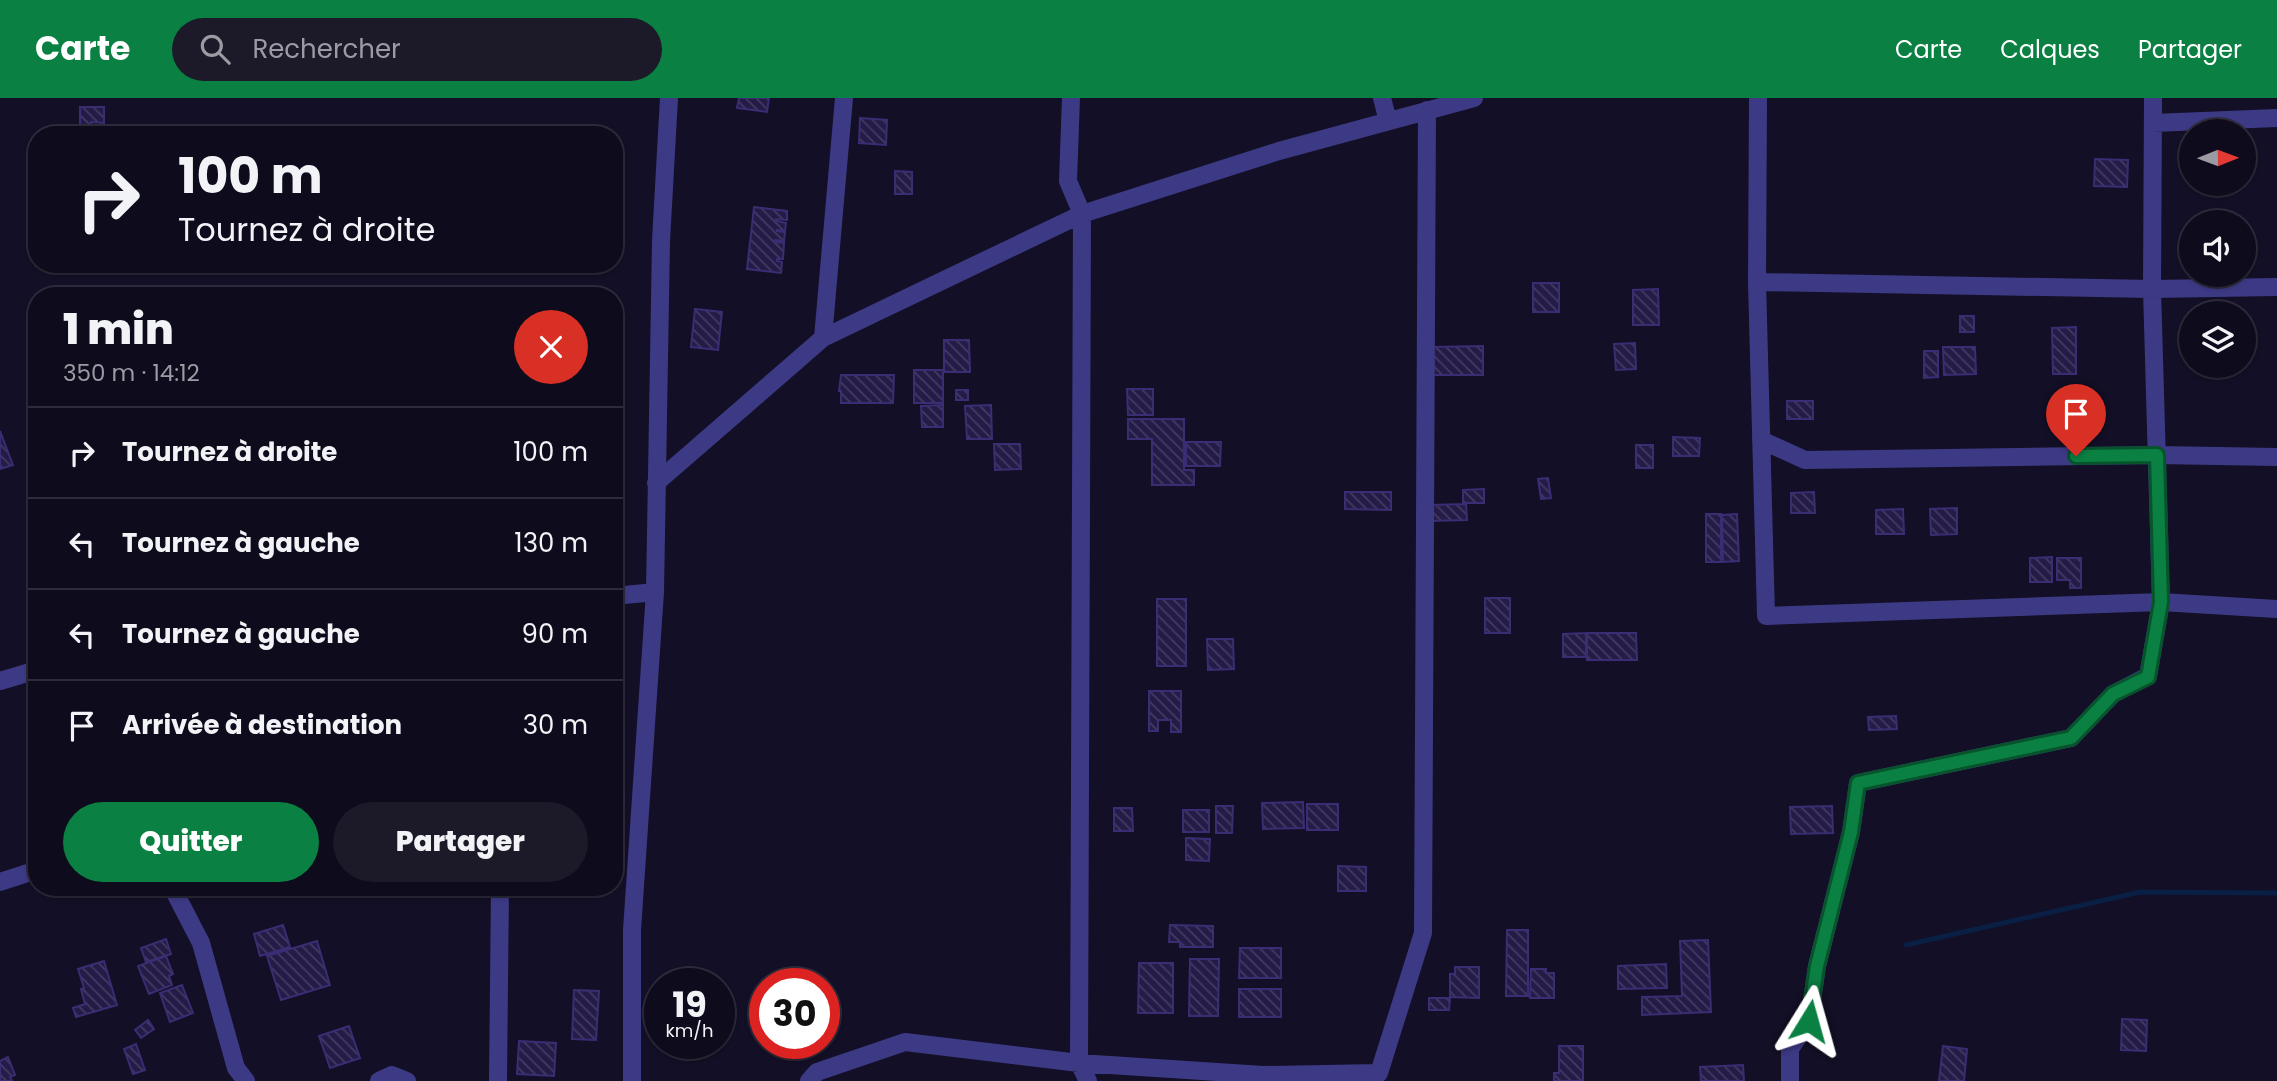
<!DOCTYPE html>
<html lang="fr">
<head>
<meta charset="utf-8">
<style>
  :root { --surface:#0e0b1c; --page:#1c1929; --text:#f1f3f6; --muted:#9b9ba3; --line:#2e2b3b; --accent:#0b8043 }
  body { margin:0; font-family:Poppins,sans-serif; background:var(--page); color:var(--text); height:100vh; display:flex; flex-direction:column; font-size:26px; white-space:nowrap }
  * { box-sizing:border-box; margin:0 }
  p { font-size:23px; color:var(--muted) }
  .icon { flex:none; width:38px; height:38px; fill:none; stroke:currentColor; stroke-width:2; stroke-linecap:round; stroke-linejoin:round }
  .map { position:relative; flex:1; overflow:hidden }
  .drawer { position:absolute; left:28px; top:189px; width:595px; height:609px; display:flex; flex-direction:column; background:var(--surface); border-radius:28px; box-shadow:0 2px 5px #0004,0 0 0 2px var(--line) }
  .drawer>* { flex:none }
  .banner { position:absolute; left:28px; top:28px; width:595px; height:147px; border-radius:28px; box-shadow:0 2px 5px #0004,0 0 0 2px var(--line); background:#0e0b1c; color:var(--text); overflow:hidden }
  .needle { width:46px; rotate:89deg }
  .controls { position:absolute; left:2179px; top:21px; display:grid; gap:14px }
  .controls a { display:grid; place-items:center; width:77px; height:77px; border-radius:50%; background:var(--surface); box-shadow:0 2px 5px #0004,0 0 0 2px var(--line); font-size:35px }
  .speed { position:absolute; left:644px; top:870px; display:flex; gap:14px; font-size:35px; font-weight:700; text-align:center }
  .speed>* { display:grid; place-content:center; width:91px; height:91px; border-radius:50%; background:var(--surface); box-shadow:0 2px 5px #0004,0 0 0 2px var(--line); line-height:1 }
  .speed small { font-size:18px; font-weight:400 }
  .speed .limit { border:10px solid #d22; background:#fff; color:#111 }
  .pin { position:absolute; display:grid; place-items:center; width:60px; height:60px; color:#fff; margin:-72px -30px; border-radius:50% 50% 50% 0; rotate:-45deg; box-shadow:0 0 7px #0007 }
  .pin .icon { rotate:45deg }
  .me { position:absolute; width:77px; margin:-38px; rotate:8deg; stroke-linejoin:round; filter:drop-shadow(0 0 5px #0008) }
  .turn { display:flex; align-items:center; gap:24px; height:147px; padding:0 35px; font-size:32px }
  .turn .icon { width:91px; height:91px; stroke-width:2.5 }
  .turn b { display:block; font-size:49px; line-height:60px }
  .round { display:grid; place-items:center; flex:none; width:74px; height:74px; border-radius:37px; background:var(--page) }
  .summary { display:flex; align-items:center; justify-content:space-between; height:119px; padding:0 35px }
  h1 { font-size:42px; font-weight:800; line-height:52px }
  .primary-button { display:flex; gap:14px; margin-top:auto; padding:14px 35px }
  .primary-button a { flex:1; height:80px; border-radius:42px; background:var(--accent); color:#fff; font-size:28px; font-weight:800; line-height:80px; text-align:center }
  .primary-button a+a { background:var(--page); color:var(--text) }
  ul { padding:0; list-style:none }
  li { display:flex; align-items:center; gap:21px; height:91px; padding:0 35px; border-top:2px solid var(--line) }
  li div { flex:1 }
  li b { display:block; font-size:26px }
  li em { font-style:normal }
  header { display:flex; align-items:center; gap:42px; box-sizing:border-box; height:98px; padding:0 35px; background:var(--accent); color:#fff }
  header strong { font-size:33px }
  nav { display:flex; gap:38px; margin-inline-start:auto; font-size:24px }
  .search { width:490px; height:63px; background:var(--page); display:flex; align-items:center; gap:18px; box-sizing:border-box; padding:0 24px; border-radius:38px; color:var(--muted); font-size:26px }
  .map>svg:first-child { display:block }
</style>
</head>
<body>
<header>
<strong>Carte</strong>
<div class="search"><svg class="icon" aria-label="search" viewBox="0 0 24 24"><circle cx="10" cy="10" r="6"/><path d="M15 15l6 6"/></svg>Rechercher</div>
<nav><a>Carte</a><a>Calques</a><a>Partager</a></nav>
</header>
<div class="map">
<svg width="2277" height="983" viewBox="0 0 2277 983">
  <defs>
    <pattern id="building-back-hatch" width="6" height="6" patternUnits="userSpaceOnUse" patternTransform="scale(1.75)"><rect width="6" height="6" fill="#241b47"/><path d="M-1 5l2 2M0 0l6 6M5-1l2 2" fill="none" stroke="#433b63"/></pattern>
  </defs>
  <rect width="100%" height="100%" fill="#130f26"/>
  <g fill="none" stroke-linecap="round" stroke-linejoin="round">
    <!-- stream -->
    <path stroke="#0a1f44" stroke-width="5" d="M1906 847 2140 794 2277 795"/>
  </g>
  <!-- building -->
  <path fill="url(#building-back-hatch)" stroke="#3b2d73" stroke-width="2" d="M739 0H769L767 14 737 10Z
    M80 9H104V25L91 24V36H80Z
    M860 20 887 22 886 47 859 45Z
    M2095 61 2128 62 2127 89 2094 88Z
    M895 73 912 74V96H895Z
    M754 109 787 113V122L776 121V123L786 125 785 133 777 132V133L785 134 784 143 775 142V144L784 145 783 161H777V163L782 164 781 175 747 171Z
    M1533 185H1559V214H1533Z
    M1658 191 1659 227H1633V192Z
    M695 211 722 214 718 252 691 249Z
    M1960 218H1974V234H1960Z
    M2076 229V276H2053L2052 230Z
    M944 242H969L970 274H944Z
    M1635 245 1636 271 1616 272 1614 246Z
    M1483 248V277H1432V249Z
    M1943 249H1975L1976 276 1944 277Z
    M1924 253H1938V279L1924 280Z
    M914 272H943V305H914Z
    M841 277H894L893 305H841V293H839Z
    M1127 291H1153V317H1128Z
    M956 292H968V302H956Z
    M1787 303H1813V321H1787Z
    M943 307V329H922L921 308Z
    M991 307 992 341H967L965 308Z
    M1128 321H1184V372H1194V387H1152V341H1128Z
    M0 333 13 367 0 371Z
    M1673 339 1700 340 1699 358H1673Z
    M1186 344H1221L1220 368H1186Z
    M994 346H1020L1021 371 995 372Z
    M1636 347H1653V370H1636Z
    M1548 380 1551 400 1541 401 1538 381Z
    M1484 391V405H1463V392Z
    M1345 394H1391V412L1345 411Z
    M1814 394 1815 415H1791V395Z
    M1466 406 1467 422 1429 423V407Z
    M1957 410V436L1931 437 1930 411Z
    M1903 411 1904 436H1876V412Z
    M1706 416H1721V464H1706Z
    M1737 416 1739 463 1723 464 1722 417Z
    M2052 459V484H2030V460Z
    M2057 460H2081V490H2070V482H2057Z
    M1485 500H1510V535H1485Z
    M1157 501H1186V568H1157Z
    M1586 535V559H1563V536Z
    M1587 535H1636L1637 562H1587Z
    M1207 541H1233L1234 571 1208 572Z
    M1149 593H1181V634H1171V622H1158V633H1149Z
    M1896 618 1897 631 1869 632 1868 619Z
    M1303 704 1304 730 1263 731 1262 705Z
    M1307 706H1338V732H1307Z
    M1216 708H1233L1232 735H1216Z
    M1832 708 1833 735 1791 736 1790 709Z
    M1114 710H1132L1133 733H1114Z
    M1183 712H1209V734H1183Z
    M1186 740 1210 741 1209 763 1186 762Z
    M1338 768 1366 769V793H1338Z
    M283 827 290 849 260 858 254 836Z
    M1170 827 1213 828V849H1180V844H1169Z
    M1507 832H1528V898H1506Z
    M166 841 171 856 146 864 141 850Z
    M1708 842 1711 914 1642 917V899L1682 898 1680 843Z
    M317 843 330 887 281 902 267 858Z
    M1240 850H1281V880H1239Z
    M166 858 173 876 169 878 172 887 149 896 138 868Z
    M1190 861H1219L1218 918H1189Z
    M104 863 117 907 76 919 73 910 85 906 81 891 84 890 78 871Z
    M1139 865H1173V915H1138Z
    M1666 866 1667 890 1618 891V868Z
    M1455 869H1479V900L1450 899V876H1455Z
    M1531 871H1546V875H1554V900H1530Z
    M182 887 193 915 170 924 160 895Z
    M1239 891H1281V919H1239Z
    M574 892 599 893 596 942 572 941Z
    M1429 900H1450L1449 912H1429Z
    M2122 921 2147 922 2146 953 2121 952Z
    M148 922 154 931 141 940 135 932Z
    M349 928 360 960 330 970 319 938Z
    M519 943 556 945 554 978 517 976Z
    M136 946 145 972 133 976 124 951Z
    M1559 948H1583V983H1554V975H1559Z
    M1943 948 1967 951 1964 983H1939Z
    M8 959 15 977 10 979 12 983H0V963Z
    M1743 967 1744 983H1701L1700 969Z"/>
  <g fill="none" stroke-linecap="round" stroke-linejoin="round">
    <!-- minor -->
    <path stroke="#3d3a85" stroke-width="18" d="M1071 0 1068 83 1082 116 1079 965 1088 983
      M1382 0 1388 23
      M1758 0 1757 184 1766 518 2161 504 2277 511
      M2153 25 2277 20
      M1757 184 2152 191 2277 189
      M823 240 844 0
      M1761 342 1805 362 2157 357 2277 359
      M656 385 823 240 1082 116 1279 53 1474 0
      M614 498 655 494
      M0 583 37 572
      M0 784 37 772
      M172 789 201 845 236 970 246 983
      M379 983 392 977 407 983
      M498 983 500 789
      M632 983V832L655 494 661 143 669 0
      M809 983 817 974 905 944 1079 965 1263 977 1379 975 1423 835 1427 12
      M1790 983V951L1809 923 1817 868 1851 734 1858 685 2071 640 2113 596 2148 578 2161 504 2152 191 2153 0"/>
  </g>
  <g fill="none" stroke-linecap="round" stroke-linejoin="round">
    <defs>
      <path id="route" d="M1809 923 1817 868 1851 734 1858 685 2071 640 2113 596 2148 579 2161 504 2157 357 2076 358"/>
    </defs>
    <!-- route casing -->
    <use href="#route" stroke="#07532c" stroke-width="18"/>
    <!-- route -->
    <use href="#route" stroke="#0b8043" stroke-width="12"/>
  </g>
</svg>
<div class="controls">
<a><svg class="needle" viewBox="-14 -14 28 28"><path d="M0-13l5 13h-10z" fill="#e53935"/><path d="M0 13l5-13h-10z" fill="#9b9ba3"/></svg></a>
<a><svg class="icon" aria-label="sound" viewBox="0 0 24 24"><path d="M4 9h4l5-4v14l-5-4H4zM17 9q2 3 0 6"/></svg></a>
<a><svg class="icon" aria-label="layers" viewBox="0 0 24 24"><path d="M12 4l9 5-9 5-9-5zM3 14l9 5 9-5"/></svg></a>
</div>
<div class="speed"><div>19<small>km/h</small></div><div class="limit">30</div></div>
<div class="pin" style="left:2076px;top:358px;background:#d93025"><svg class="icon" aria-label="arrive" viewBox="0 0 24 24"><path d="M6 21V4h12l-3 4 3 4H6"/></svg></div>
<svg class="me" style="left:1809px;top:923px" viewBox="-20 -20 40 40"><path d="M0-17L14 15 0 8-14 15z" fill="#0b8043" stroke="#fff" stroke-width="4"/></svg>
<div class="banner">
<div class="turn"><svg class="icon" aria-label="right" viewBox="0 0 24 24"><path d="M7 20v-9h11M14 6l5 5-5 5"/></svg><div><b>100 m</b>Tournez à droite</div></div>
</div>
<section class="drawer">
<div class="summary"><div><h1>1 min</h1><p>350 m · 14:12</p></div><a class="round" style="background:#d93025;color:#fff"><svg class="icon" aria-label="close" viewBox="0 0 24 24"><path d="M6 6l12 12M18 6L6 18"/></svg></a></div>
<ul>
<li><svg class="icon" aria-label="right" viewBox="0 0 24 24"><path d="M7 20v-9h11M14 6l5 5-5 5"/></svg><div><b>Tournez à droite</b></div><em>100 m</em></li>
<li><svg class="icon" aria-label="left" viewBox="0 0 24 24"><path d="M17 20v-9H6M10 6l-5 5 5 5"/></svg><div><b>Tournez à gauche</b></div><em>130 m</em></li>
<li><svg class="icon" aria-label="left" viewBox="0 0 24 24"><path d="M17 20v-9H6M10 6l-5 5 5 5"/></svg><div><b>Tournez à gauche</b></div><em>90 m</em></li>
<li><svg class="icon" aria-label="arrive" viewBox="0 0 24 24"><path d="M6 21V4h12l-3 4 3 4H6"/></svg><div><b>Arrivée à destination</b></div><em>30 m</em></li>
</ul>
<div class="primary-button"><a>Quitter</a><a>Partager</a></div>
</section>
</div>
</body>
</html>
